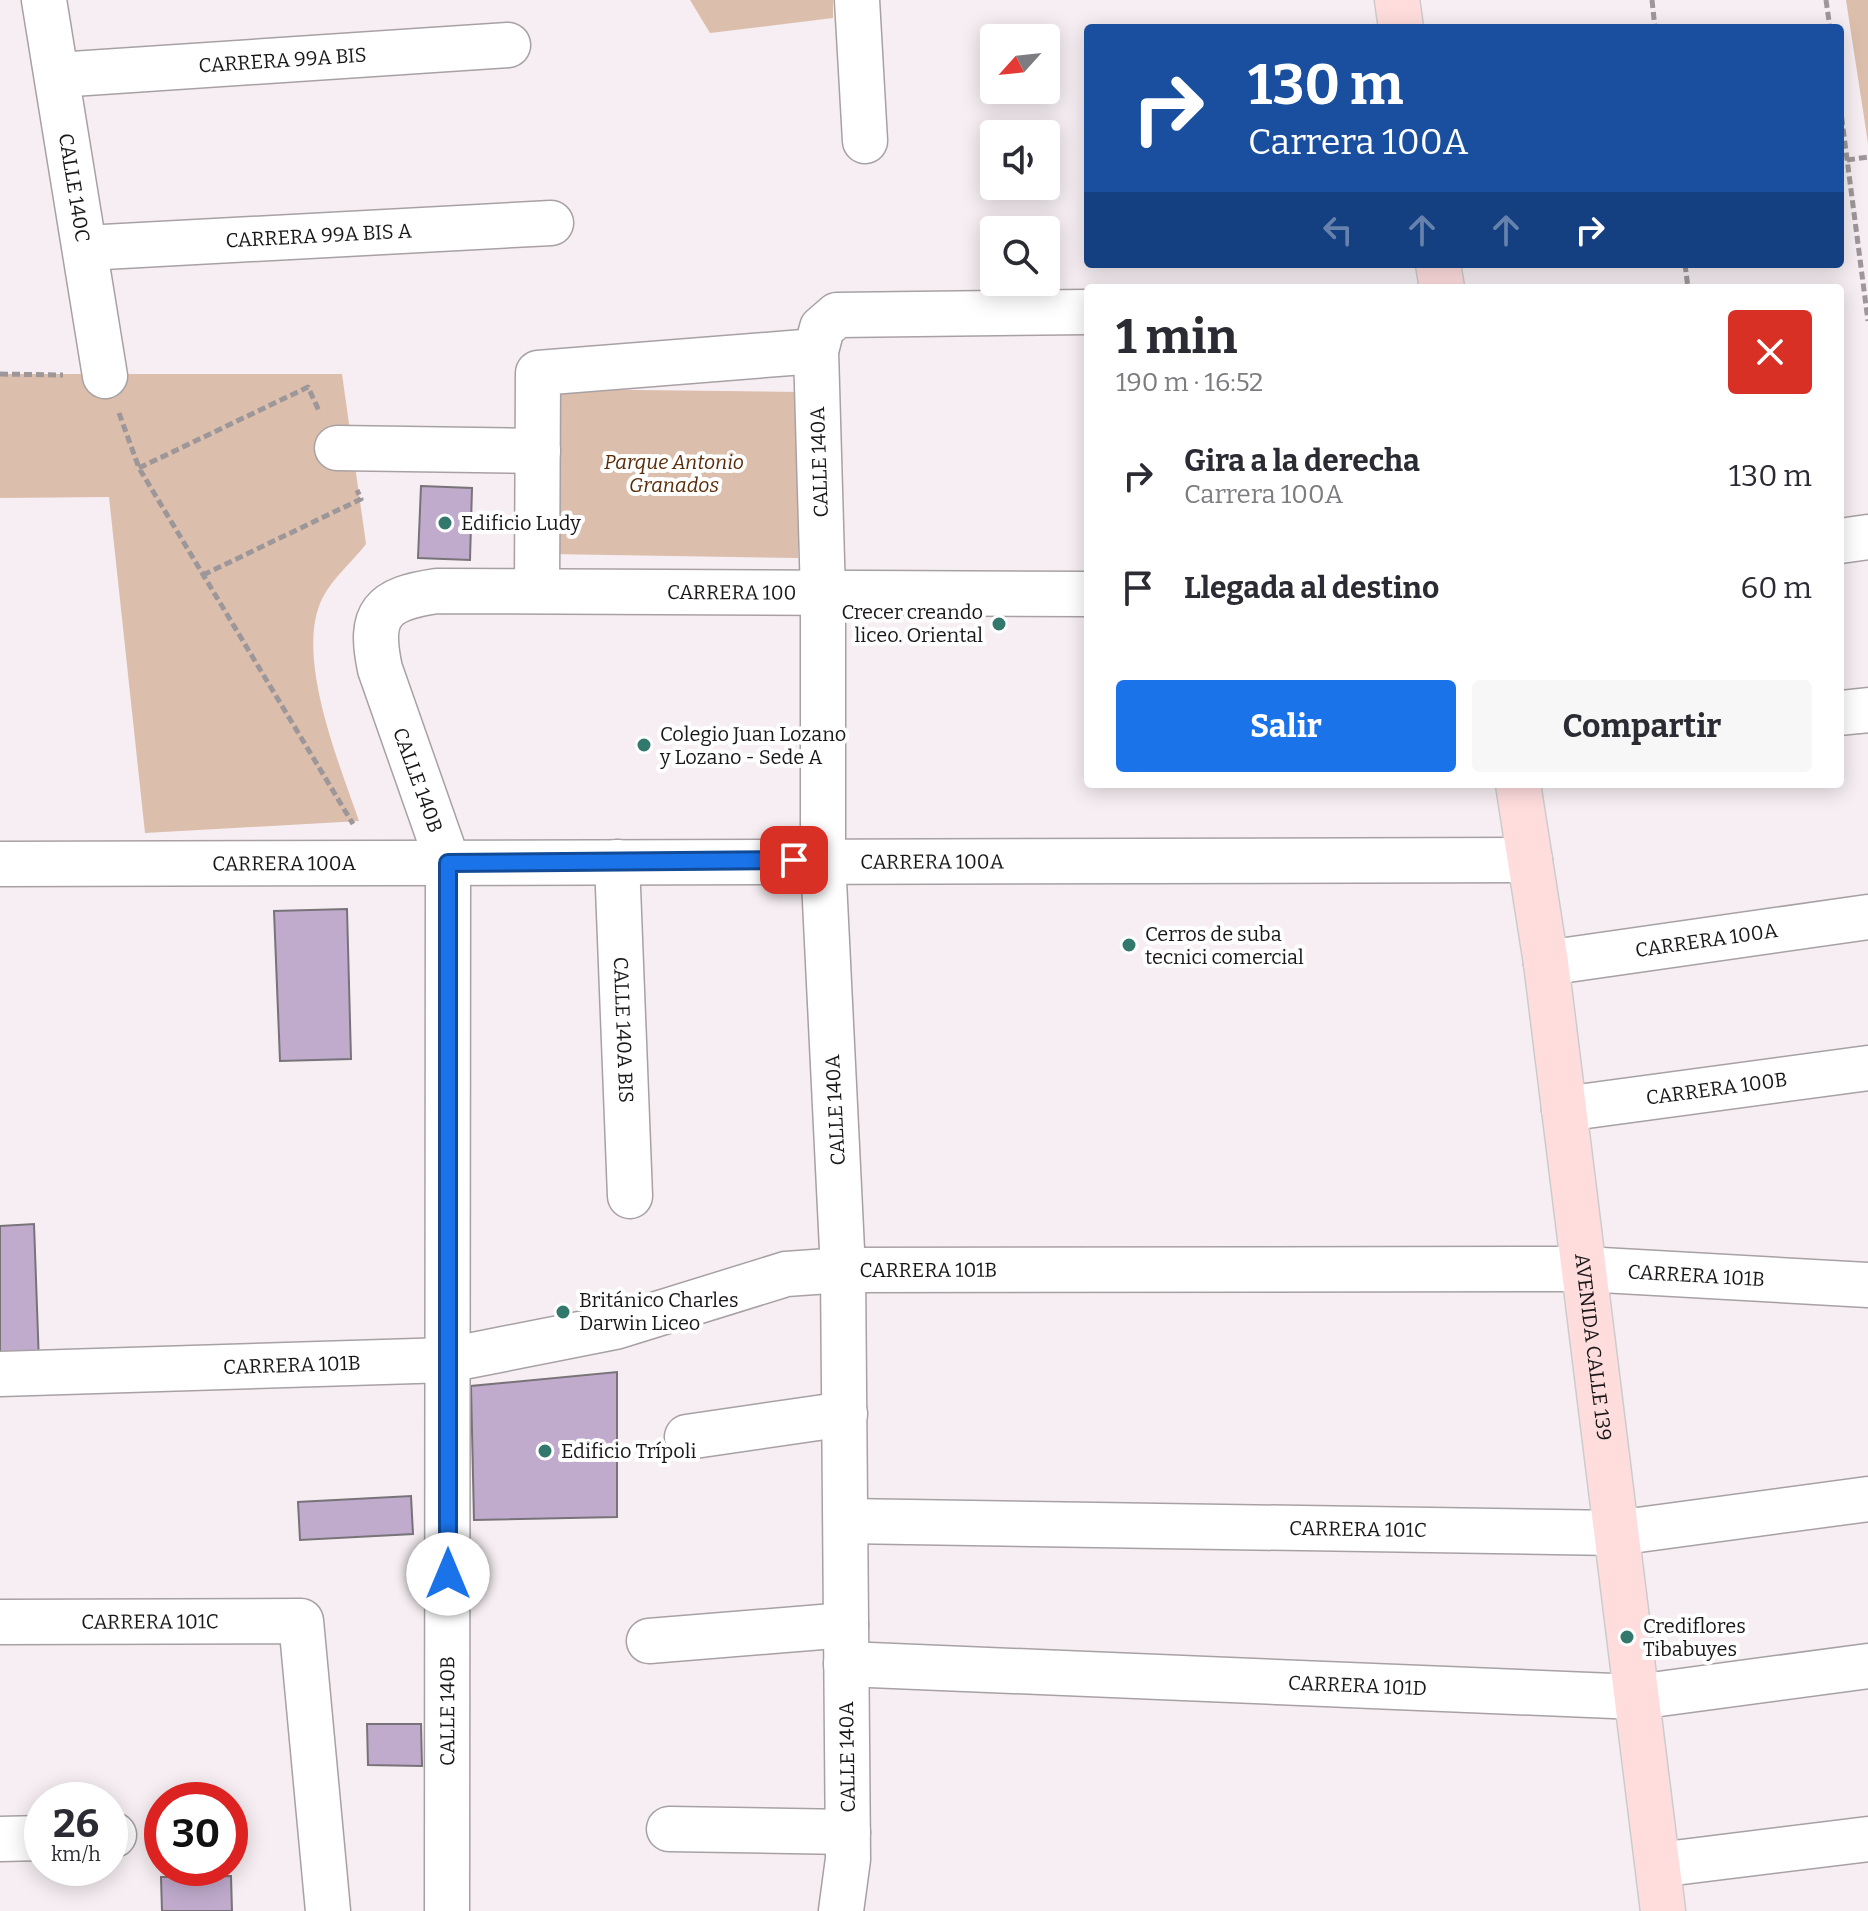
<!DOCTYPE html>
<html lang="es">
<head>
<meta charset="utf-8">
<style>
  :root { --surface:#fff; --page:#f7f7f7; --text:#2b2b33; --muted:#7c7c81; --accent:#1a73e8 }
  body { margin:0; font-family:Bitter,serif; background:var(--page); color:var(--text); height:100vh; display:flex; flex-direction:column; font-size:30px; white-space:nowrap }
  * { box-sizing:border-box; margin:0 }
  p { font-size:26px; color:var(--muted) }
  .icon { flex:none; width:44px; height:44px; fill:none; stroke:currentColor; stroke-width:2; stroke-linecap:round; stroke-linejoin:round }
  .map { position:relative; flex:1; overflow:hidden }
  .details { position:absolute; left:1084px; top:284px; width:760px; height:504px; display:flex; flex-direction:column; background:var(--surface); border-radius:8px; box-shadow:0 4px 20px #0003 }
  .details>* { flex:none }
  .hud { position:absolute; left:1084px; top:24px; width:760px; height:244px; border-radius:8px; box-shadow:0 4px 20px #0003; background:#1a4fa0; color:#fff; overflow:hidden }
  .needle { width:52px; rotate:243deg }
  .tools { position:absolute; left:980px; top:24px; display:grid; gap:16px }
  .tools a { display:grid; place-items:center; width:80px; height:80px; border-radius:8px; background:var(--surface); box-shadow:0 4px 20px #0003; font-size:40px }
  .speed { position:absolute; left:24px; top:1782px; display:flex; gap:16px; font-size:40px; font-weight:700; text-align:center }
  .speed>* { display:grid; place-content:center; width:104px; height:104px; border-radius:50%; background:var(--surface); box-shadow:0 4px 20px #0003; line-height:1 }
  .speed small { font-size:20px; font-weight:400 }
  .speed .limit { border:12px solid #d22; background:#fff; color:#111 }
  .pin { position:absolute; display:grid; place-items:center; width:68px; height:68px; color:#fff; margin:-34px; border-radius:16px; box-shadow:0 4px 12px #0006 }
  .me { position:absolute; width:88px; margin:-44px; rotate:0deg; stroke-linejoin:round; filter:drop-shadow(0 0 6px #0008) }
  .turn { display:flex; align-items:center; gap:28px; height:168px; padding:0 32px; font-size:36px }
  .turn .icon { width:104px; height:104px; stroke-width:2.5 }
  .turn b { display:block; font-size:56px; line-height:68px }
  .lanes { display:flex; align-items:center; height:76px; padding:0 32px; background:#0003; justify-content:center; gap:40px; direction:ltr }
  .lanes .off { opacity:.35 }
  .round { display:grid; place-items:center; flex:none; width:84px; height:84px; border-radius:8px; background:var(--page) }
  .headline { display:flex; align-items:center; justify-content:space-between; height:136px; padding:0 32px }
  h1 { font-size:48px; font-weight:700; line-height:60px }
  .cta { display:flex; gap:16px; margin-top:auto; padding:16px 32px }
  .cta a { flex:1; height:92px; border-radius:8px; background:var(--accent); color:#fff; font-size:32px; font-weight:700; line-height:92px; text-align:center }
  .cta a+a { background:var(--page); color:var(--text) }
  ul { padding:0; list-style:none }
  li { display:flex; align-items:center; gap:24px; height:112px; padding:0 32px }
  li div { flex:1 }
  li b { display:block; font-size:30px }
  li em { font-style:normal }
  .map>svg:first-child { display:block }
</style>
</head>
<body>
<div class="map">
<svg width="1868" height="1911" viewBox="0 0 1868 1911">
  <rect width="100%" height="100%" fill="#f6eef2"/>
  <!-- green -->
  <path fill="#dcbeac" d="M690 0H833V18L710 33Z
    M1846 0H1868V143Z
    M0 374H342L366 544C353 561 333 578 323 597 293 654 340 765 359 821L145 833 109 497 0 498Z
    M552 389 799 392 798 558 549 554Z"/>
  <!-- building -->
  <path fill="#c0abcd" stroke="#777379" stroke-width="2" d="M421 486 472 488 470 560 418 558Z
    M347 909 351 1059 280 1061 274 911Z
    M34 1224 39 1363 0 1365V1226Z
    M617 1372V1517L474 1520 471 1386Z
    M411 1496 413 1534 300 1540 298 1502Z
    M367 1724H421L422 1766 368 1765Z
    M231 1876 232 1911H162L161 1877Z"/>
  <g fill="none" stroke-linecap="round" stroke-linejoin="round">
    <defs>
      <g id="minor">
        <path id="s1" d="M44 0 105 376"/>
        <path d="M857 0 865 141"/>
        <path id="s2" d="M57 75 508 45"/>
        <path id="s3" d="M85 248 551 223"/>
        <path d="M337 448 538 451"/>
        <path d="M1840 541 1868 537"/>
        <path d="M537 591 538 373 816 351"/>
        <path d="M1840 713 1868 710"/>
        <path id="s4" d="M617 862 630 1196"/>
        <path id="s5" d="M0 864 1530 860"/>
        <path id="s6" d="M1546 963 1868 917"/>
        <path id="s7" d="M1564 1109 1868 1068"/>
        <path id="s8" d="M0 1374 448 1360 615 1327 786 1274 843 1270 1584 1269 1868 1285"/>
        <path d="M687 1437 845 1414"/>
        <path id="s9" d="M846 1521 1616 1533 1868 1499"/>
        <path id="s10" d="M0 1622 301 1621 328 1911"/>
        <path d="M649 1641 846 1625"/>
        <path id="s11" d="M846 1664 1637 1697 1868 1666"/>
        <path d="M669 1829 848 1832"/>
        <path d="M110 1836 114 1835"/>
        <path d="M0 1839 42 1838"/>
        <path d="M1658 1865 1868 1839"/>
        <path id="s12" d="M447 1911 448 863 380 669C368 613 382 599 437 591L1088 594"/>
        <path d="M841 1911 848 1859 843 1270 823 860V595L816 351 822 328 837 315 1088 312"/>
      </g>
      <g id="major">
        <path d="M1397 0 1401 28"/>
        <path d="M1438 264 1442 288"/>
        <path id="s13" d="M1518 784 1546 963 1663 1911"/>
      </g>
    </defs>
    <!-- minor casing -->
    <use href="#minor" stroke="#a8a1a4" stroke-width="47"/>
    <!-- major casing -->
    <use href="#major" stroke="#cdcccc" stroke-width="47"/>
    <!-- path -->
    <path stroke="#9d979a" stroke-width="5" stroke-dasharray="8 4" stroke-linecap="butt" d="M1652 0 1655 28
      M1826 0 1830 28
      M1840 105 1868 321
      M1847 160 1868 157
      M1685 264 1688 288
      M0 374 63 375
      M119 413 139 468 353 824
      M139 468 308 387 320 413
      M203 575 361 499 357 490"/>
    <!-- minor -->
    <use href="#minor" stroke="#fff" stroke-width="44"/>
    <!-- major -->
    <use href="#major" stroke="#fdd" stroke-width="44"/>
  </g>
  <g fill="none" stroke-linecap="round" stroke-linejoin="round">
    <defs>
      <path id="route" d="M448 1574V863L794 860"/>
    </defs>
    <!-- route casing -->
    <use href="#route" stroke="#114b97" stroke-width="20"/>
    <!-- route -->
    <use href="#route" stroke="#1a73e8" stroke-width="14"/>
  </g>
  <!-- markers -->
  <g fill="#33786d" stroke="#fff" stroke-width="3">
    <circle cx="445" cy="523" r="8"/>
    <circle cx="999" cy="624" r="8"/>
    <circle cx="644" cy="745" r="8"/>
    <circle cx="1129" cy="945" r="8"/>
    <circle cx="563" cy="1312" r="8"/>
    <circle cx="545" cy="1451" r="8"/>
    <circle cx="1627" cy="1637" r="8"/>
  </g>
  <g text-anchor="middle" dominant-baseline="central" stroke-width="8" stroke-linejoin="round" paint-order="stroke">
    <!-- street labels -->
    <g font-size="20" fill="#1a1718" stroke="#fff">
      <text stroke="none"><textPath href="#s2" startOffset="226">CARRERA 99A BIS</textPath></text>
      <text stroke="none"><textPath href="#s1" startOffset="190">CALLE 140C</textPath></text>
      <text stroke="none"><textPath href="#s3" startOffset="234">CARRERA 99A BIS A</textPath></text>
      <text transform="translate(819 462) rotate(-92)">CALLE 140A</text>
      <text stroke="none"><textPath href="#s12" startOffset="1666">CARRERA 100</textPath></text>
      <text transform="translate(418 780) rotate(70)">CALLE 140B</text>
      <text stroke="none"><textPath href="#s5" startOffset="932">CARRERA 100A</textPath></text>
      <text stroke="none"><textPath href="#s5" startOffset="284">CARRERA 100A</textPath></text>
      <text stroke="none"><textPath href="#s6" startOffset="162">CARRERA 100A</textPath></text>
      <text stroke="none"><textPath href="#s4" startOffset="168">CALLE 140A BIS</textPath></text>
      <text stroke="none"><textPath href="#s7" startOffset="154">CARRERA 100B</textPath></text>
      <text transform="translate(835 1110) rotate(-93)">CALLE 140A</text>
      <text stroke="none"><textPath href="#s8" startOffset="940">CARRERA 101B</textPath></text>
      <text stroke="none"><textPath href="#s8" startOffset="1708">CARRERA 101B</textPath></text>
      <text stroke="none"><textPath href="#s13" startOffset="568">AVENIDA CALLE 139</textPath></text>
      <text stroke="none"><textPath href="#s8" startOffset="292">CARRERA 101B</textPath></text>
      <text stroke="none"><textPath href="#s9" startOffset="512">CARRERA 101C</textPath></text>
      <text stroke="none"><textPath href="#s10" startOffset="150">CARRERA 101C</textPath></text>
      <text stroke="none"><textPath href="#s11" startOffset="512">CARRERA 101D</textPath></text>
      <text stroke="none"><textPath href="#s12" startOffset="200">CALLE 140B</textPath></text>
      <text transform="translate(847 1757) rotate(-91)">CALLE 140A</text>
    </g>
    <!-- park labels -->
    <g font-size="20" font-style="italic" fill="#5b2b07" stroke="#fff">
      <text x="674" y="462">Parque Antonio<tspan x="674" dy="23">Granados</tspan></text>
    </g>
    <!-- poi labels -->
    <g font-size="20" fill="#1a1718" stroke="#fff" text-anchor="start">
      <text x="461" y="523">Edificio Ludy</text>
      <text x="983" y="612" text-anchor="end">Crecer creando<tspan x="983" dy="23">liceo. Oriental</tspan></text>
      <text x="660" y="734">Colegio Juan Lozano<tspan x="660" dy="23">y Lozano - Sede A</tspan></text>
      <text x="1145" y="934">Cerros de suba<tspan x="1145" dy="23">tecnici comercial</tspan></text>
      <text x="579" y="1300">Británico Charles<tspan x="579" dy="23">Darwin Liceo</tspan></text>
      <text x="561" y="1451">Edificio Trípoli</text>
      <text x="1643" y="1626">Crediflores<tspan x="1643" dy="23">Tibabuyes</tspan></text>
    </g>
  </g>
</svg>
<div class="tools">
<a><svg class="needle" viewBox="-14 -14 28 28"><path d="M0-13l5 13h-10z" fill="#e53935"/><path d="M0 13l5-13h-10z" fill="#7c7c81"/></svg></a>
<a><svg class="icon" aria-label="sound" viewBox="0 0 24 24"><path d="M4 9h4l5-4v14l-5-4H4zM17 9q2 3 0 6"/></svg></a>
<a><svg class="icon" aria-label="search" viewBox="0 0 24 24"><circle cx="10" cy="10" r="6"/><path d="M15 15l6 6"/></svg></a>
</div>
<div class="speed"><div>26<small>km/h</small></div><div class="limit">30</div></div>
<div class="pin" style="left:794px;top:860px;background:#d93025"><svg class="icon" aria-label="arrive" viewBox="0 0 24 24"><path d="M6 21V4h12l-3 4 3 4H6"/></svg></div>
<svg class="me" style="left:448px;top:1574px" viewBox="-20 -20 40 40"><circle r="19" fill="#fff"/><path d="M0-13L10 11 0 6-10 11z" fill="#1a73e8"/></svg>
<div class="hud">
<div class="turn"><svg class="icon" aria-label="right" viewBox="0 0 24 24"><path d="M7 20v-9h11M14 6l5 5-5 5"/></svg><div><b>130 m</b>Carrera 100A</div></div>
<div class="lanes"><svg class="icon off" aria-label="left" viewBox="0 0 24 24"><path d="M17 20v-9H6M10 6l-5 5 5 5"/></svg><svg class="icon off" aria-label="ahead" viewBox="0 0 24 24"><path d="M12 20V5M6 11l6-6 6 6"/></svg><svg class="icon off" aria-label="ahead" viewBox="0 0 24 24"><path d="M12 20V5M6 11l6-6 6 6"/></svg><svg class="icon" aria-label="right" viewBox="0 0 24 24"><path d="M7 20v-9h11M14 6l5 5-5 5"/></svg></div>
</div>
<section class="details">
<div class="headline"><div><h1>1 min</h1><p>190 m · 16:52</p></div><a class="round" style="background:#d93025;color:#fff"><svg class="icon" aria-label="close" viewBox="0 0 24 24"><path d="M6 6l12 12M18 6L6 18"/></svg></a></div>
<ul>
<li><svg class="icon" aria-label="right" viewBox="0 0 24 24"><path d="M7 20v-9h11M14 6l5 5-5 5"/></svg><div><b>Gira a la derecha</b><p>Carrera 100A</p></div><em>130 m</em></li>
<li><svg class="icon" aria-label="arrive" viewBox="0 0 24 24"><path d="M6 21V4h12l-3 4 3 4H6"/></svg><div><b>Llegada al destino</b></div><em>60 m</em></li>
</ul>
<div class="cta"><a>Salir</a><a>Compartir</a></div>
</section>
</div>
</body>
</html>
